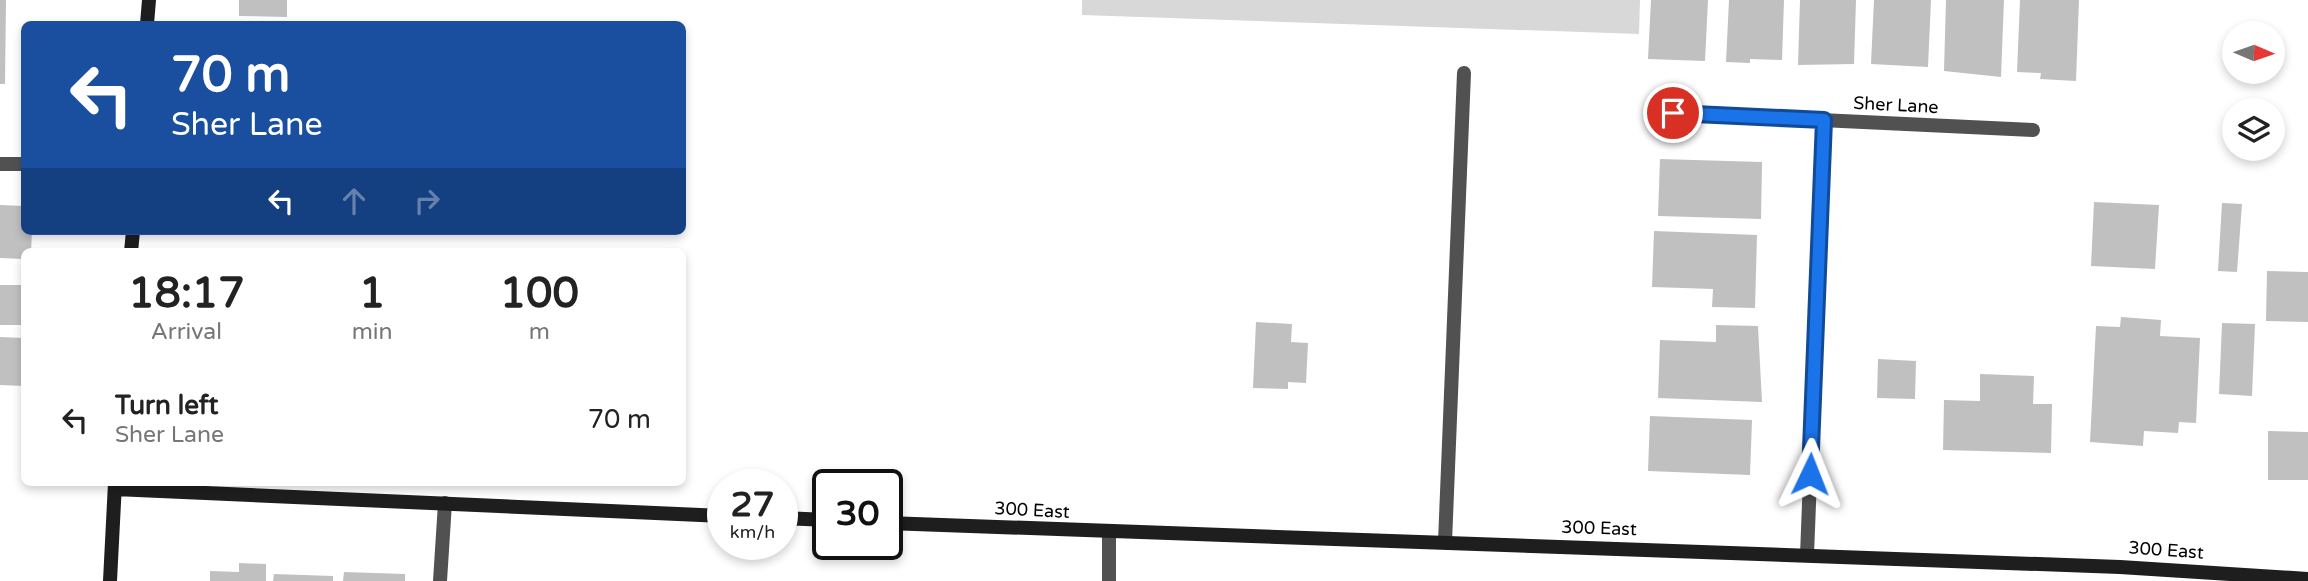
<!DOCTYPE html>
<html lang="en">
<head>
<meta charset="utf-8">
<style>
  :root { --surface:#fff; --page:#f6f6f6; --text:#222; --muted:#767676 }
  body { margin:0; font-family:"Varela Round",sans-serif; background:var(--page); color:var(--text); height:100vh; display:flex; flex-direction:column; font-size:26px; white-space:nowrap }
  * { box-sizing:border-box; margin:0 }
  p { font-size:23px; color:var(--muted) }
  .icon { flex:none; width:38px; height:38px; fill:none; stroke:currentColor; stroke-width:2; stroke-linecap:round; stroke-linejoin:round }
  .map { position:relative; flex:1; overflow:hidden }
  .panel { position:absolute; left:21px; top:248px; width:665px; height:238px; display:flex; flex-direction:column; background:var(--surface); border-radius:10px; box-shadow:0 4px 10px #0003 }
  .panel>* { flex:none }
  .guide { position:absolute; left:21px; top:21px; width:665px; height:214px; border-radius:10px; box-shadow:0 4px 10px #0003; background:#1a4fa0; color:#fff; overflow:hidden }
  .needle { width:46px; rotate:92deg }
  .fabs { position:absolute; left:2222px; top:21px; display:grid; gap:14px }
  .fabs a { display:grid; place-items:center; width:63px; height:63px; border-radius:50%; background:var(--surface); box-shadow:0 4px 10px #0003; font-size:35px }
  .speed { position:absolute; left:707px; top:469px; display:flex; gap:14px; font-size:35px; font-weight:700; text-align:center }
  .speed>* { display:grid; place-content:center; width:91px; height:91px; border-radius:50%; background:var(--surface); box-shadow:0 4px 10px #0003; line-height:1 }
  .speed small { font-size:18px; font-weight:400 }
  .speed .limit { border:4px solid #111; border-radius:10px; background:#fff; color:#111 }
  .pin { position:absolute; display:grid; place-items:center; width:60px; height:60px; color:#fff; margin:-30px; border:4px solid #fff; border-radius:50%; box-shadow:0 2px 7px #0007 }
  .me { position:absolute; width:77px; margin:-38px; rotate:2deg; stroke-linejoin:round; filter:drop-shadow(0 0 5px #0008) }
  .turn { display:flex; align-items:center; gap:24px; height:147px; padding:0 35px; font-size:32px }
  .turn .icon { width:91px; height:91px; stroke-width:2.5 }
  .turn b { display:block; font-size:49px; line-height:60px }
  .lanes { display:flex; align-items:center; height:66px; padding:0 35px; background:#0003; justify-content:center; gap:35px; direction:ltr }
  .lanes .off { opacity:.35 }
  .eta { display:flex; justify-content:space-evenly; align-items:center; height:119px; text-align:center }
  .eta b { font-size:42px; font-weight:700; line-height:49px }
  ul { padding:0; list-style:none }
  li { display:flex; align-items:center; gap:21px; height:105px; padding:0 35px }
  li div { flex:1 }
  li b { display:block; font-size:26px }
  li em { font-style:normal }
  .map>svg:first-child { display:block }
</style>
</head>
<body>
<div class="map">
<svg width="2308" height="581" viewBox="0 0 2308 581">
  <rect width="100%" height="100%" fill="#fff"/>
  <!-- green -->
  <path fill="#d8d8d8" d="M1082 0H1640L1639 34 1082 15Z"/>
  <!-- building -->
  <path fill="#c0c0c0" d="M0 0H6L5 84H0Z
    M239 0H287V17L239 16Z
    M1651 0H1708L1705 61 1648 59Z
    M1729 0H1784L1782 60 1750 59V63L1726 62Z
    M1800 0H1856L1854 64 1798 65Z
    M1874 0H1931L1928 67 1871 64Z
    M1946 0H2004L2001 77 1944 71Z
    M2020 0H2079L2076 81 2040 79 2041 73 2017 72Z
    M1660 159 1762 162 1761 219 1658 216Z
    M2094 202 2159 205 2155 269 2091 266Z
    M2222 203 2242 204 2237 272 2218 271Z
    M0 205 24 206V231H32L31 252H24V259L0 258Z
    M1654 231 1757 235 1755 308 1712 307 1713 289 1652 287Z
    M2267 271 2308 272V322L2266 321Z
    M0 285H24V325H0Z
    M2121 317 2161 320 2160 336 2200 338 2196 423 2179 422 2178 433 2144 431 2143 446 2090 442 2096 326 2120 327Z
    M1256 322 1292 324 1291 342 1308 343 1306 383 1288 382V389L1253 388Z
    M2222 323 2255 324 2252 396 2219 394Z
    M1716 325 1758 326 1762 402 1658 398 1660 340 1716 342Z
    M0 337 24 338V386L0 385Z
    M1878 359 1916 361 1915 399 1877 398Z
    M1980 374 2034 376 2033 404H2052L2051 453 1943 450 1944 400 1980 401Z
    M1650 416 1752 420 1750 475 1648 471Z
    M2268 431 2308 432V480H2268Z
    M239 563 266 564V581H210V571L239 572Z
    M344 572 405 574V581H343Z
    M274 574 333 576V581H273Z"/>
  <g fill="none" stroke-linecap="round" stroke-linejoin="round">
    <!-- service -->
    <path stroke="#515151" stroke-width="14" d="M1445 542 1464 73"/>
    <!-- minor -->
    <path stroke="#515151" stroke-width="14" d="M1673 113 2033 130
      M0 164H24
      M1109 533V581
      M1807 555 1824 120
      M440 581 445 503"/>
    <!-- secondary -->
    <path stroke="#1e1e1e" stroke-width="14" d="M147 24 149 0
      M131 252 133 231
      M115 489 723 516
      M782 518 828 520
      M887 523 2120 567 2308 579
      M110 581 115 483"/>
  </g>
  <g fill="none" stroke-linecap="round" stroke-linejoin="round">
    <defs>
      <path id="route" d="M1673 113 1824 120 1810 474"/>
    </defs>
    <!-- route casing -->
    <use href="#route" stroke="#114b97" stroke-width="18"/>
    <!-- route -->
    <use href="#route" stroke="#1a73e8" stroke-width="12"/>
  </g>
  <g text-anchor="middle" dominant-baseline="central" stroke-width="7" stroke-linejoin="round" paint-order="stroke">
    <!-- street labels -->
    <g font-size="18" fill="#000" stroke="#fff">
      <text transform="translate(1896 105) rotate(3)">Sher Lane</text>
      <text transform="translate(1032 510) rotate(3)">300 East</text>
      <text transform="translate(1599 528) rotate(2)">300 East</text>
      <text transform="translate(2166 550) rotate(4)">300 East</text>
    </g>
  </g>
</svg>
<div class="fabs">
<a><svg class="needle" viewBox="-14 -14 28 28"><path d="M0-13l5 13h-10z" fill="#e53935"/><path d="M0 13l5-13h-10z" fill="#767676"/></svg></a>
<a><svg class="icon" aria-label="layers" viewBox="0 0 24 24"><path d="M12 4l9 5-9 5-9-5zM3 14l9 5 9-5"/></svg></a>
</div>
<div class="speed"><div>27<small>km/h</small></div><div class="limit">30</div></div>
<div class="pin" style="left:1673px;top:113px;background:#d93025"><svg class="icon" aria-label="arrive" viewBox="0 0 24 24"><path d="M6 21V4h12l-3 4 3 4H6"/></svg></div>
<svg class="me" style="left:1810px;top:474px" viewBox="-20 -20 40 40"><path d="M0-17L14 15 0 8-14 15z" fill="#1a73e8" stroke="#fff" stroke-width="4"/></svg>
<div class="guide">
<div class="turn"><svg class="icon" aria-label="left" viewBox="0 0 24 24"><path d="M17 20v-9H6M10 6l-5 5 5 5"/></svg><div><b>70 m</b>Sher Lane</div></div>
<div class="lanes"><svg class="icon" aria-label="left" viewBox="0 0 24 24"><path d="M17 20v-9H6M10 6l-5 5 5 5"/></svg><svg class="icon off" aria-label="ahead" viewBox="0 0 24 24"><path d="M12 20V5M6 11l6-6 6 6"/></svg><svg class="icon off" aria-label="right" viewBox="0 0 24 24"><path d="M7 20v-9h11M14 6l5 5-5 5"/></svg></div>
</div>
<section class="panel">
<div class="eta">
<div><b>18:17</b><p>Arrival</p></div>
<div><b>1</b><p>min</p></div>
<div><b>100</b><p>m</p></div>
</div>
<ul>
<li><svg class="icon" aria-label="left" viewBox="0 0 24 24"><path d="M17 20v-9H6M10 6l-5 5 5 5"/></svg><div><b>Turn left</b><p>Sher Lane</p></div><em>70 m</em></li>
</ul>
</section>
</div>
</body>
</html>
